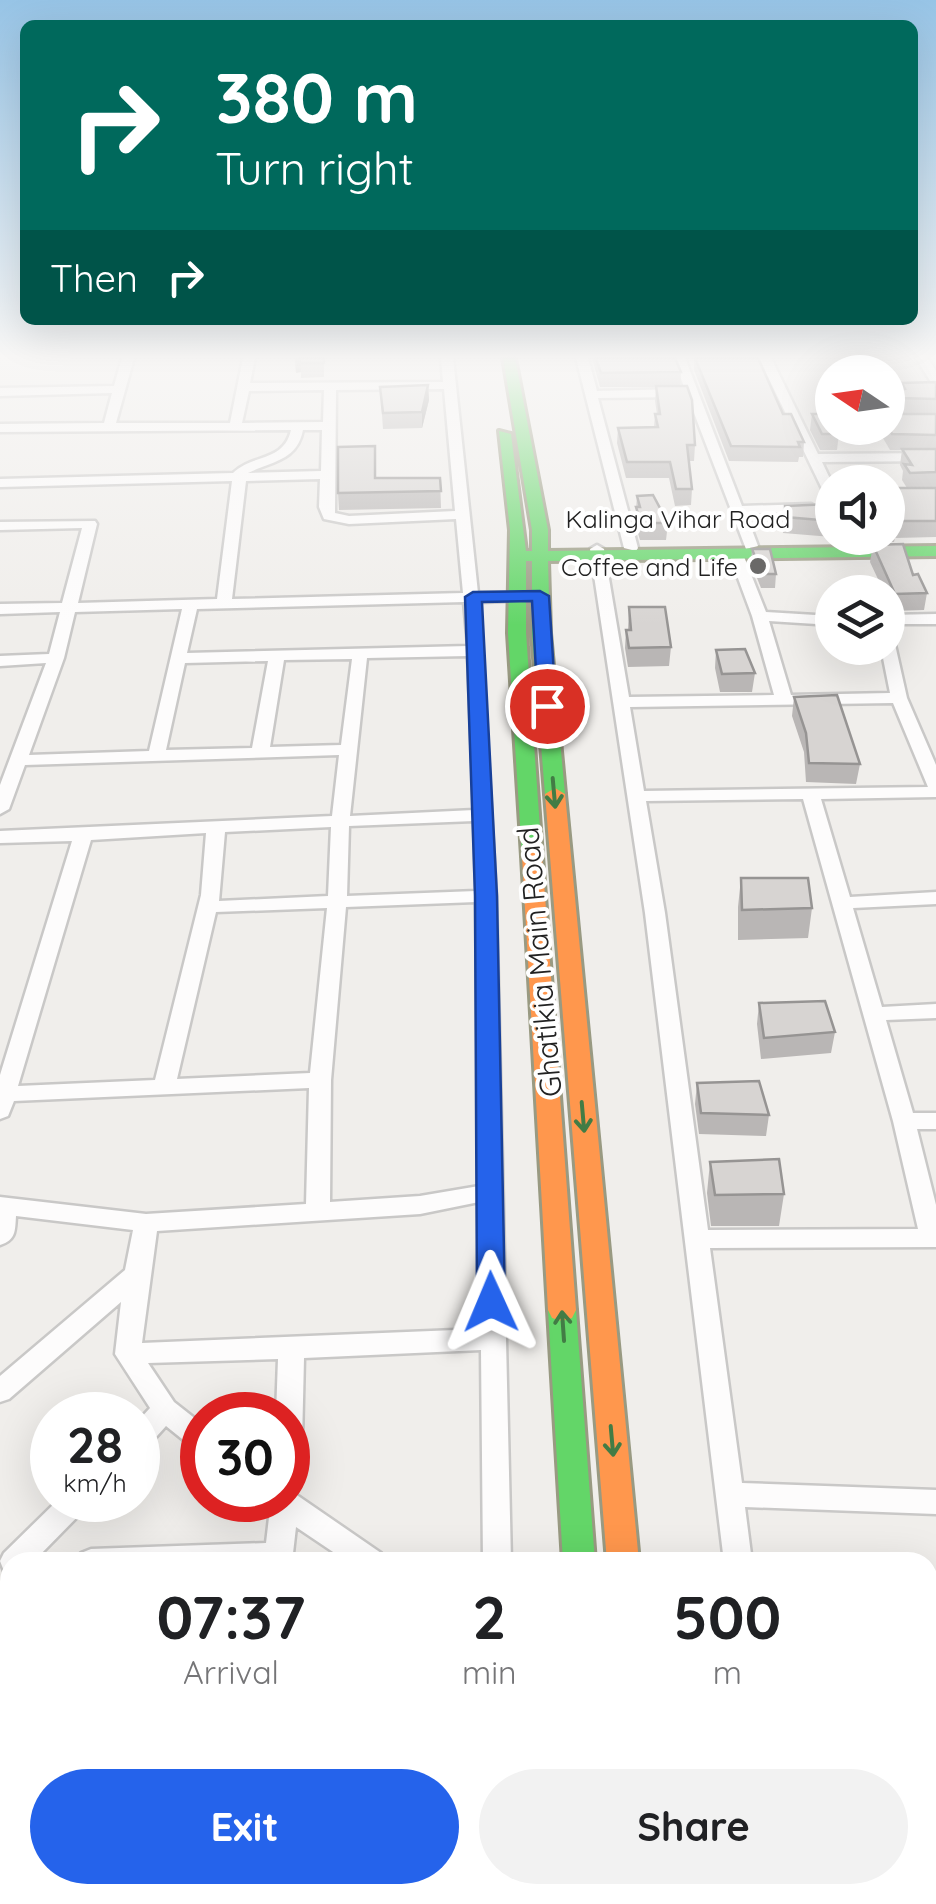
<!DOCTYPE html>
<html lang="en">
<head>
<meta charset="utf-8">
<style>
  :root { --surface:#fff; --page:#f2f2f2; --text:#202124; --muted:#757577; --accent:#2563eb }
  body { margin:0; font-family:Quicksand,sans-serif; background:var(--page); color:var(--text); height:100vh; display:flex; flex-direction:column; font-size:38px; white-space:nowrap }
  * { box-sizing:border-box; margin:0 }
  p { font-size:32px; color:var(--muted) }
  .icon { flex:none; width:55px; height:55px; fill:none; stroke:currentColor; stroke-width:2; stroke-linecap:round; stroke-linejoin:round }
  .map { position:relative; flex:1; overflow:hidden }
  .side { position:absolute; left:0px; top:1552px; width:938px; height:352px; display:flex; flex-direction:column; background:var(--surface); border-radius:30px 30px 0 0; box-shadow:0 10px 40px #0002 }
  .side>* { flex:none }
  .top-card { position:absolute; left:20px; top:20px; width:898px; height:305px; border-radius:15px; box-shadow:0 10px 40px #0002; background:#00695c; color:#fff; overflow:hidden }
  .needle { width:65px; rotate:283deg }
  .controls { position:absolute; left:815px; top:355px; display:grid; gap:20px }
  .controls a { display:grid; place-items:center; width:90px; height:90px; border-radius:50%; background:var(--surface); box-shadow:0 10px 40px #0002; font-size:50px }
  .speed { position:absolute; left:30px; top:1392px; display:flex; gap:20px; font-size:50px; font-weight:700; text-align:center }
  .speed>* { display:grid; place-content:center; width:130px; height:130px; border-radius:50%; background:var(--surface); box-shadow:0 10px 40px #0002; line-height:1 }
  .speed small { font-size:25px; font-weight:400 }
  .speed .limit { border:15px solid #d22; background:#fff; color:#111 }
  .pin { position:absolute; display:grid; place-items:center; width:85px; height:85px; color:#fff; margin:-42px; border:5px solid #fff; border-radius:50%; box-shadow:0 2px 10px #0007 }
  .me { position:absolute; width:110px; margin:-55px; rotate:359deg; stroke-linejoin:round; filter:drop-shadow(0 0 8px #0008) }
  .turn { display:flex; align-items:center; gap:35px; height:210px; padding:0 30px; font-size:45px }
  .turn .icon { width:130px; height:130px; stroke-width:2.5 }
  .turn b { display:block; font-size:70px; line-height:85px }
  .then { display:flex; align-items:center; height:95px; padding:0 30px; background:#0003; gap:20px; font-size:38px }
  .eta { display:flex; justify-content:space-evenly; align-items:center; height:170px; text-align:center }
  .eta b { font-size:60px; font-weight:700; line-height:70px }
  .primary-button { display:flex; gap:20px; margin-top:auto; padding:20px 30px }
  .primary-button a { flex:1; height:115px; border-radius:60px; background:var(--accent); color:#fff; font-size:40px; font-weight:700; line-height:115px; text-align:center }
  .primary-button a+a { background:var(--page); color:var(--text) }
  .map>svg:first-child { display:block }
</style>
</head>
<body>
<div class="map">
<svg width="936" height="1904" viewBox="0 0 936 1904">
  <rect width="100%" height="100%" fill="#f0eeeb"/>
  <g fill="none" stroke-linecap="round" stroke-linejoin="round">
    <defs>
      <path id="street" d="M122 358H134L116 423H230L243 358H255L250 383 443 382 441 358H453L478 593 540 592 547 596 540 600 479 602 496 896 511 1562H483L481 1350 304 1358 302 1442 298 1450 288 1453V1415H276L278 1359 148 1363 174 1402 202 1424V1450L192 1447 166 1426 148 1446 138 1449V1421L150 1408 115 1354 121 1302 9 1399 0 1402V1376L125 1270 133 1230 16 1216C15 1231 16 1240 0 1245V1197L146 1214 306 1204 309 1088 14 1101 8 1116 0 1119V1075L72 841 0 843V831L332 816 339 755 25 765 9 809 0 814V785L46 663 0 666V656L49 654 60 612 0 614V604L62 603 82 528 0 530V522L95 521 97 524 78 603 217 599 232 481 0 487V479L233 473C252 454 284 462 291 430L0 432V424L104 423 112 393 0 396V388L114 386ZM444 389 455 511 349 516 335 513 336 390ZM324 390 323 422 242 423 249 391ZM303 430H322L321 471 248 473C272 461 297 461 303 430ZM320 479 319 507 324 519 349 524 456 519 463 593 232 599 246 481ZM464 602 468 646 187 653 197 609ZM182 609 149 751 29 755 64 658 75 612ZM468 656 474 810 350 816 367 658ZM352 659 341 745 270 747 284 660ZM268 661 252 748 166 750 185 663ZM474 821 476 891 347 896 349 826ZM331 827 328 896 219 901 225 832ZM206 833 201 895 155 1080 18 1086 91 840ZM476 902 479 1186 420 1196 330 1202 331 1080 346 907ZM327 908 310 1073 177 1079 216 912ZM479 1202 480 1329 142 1343 157 1231 420 1214Z
        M576 358H588L597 391 679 389 685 393 679 397 598 398 638 548 636 551 624 548Z
        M673 358H685L742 506 811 504 818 508 816 511 746 514 758 546 746 549Z
        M759 358H771L818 454 936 453V461L822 462 832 483V500L827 499Z
        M916 358H928L936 371V385L932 384Z
        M847 538H861L865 545 853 548Z
        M597 545 604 549 629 697 774 695 752 616 729 554 736 550 743 554 766 612 832 616V625L769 621 791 695 890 693 881 648H888V638L894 640 907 698 936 765V797L821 799 850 897 936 892V904L853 908 882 1007 936 1004V1018L886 1020 913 1113H936V1129H917L936 1205V1247L710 1248 742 1483 936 1490V1514L745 1507 752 1562H724L645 913 590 549ZM893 703 928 787 644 791 630 707ZM803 799 893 1121 918 1229 708 1230 665 913 646 801Z
        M936 614V624H888V615Z
        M288 1489 381 1553 385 1562H348L296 1527 292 1562H77L81 1553 91 1549 266 1543 270 1509 266 1500H288Z
        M58 1500H90L86 1508 33 1562H10V1573L4 1571 0 1561 4 1553Z
        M0 1759H10V1791H0Z
        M224 1895H258L257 1904H223Z
        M490 1895H524V1904H490Z
        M697 1895H745L749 1904H701Z
        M763 1895H797L798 1904H764Z"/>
      <path id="fast" d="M503 358H515L548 530V551L936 546V556L548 561 550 633 565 794 555 800 545 794 532 633V561H526V633L542 856 532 862 522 856 508 633 510 530 499 431 511 434 526 551H532V530Z
        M562 1299 572 1302 576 1310 595 1562H563L548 1310 552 1302Z"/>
      <path id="slow" d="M555 788 565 794 639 1562H607L545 794Z
        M532 850 542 856 576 1310 572 1318 562 1321 552 1318 548 1310 522 856Z
        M634 1895H672L673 1904H635Z"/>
      <path id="jam" d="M583 1895H621V1904H583Z"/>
    </defs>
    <!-- street casing -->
    <use href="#street" stroke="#c9c8c7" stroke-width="5"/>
    <!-- fast casing -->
    <use href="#fast" stroke="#999a82" stroke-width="6"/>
    <!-- slow casing -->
    <use href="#slow" stroke="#999a82" stroke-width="6"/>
    <!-- jam casing -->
    <use href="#jam" stroke="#999a82" stroke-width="6"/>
    <!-- street -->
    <use href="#street" fill="#fdfcfc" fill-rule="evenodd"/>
    <!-- fast -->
    <use href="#fast" fill="#63d668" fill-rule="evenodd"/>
    <!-- slow -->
    <use href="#slow" fill="#ff974d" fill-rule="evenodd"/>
    <!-- jam -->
    <use href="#jam" fill="#b3261e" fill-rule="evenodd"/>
  </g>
  <!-- wall -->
  <path fill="#b9b6b5" d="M295 358H324V377L301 378V372L296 373Z
    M592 358H675L681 372 680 386 695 445 694 461H689L692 489 691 505 675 506 669 478H626L617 443 618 428 654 427 655 414H657L655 401 656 387H600Z
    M694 358H758L783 414 804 442 803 457H799L798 462 729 461 694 370Z
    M936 382V537L895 538 894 542H868L864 538H888V488H907L902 480 903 471 900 465 902 450H890L877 428H888L898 413 893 405 896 390H901L902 383Z
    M428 385 429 400 422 428 383 429 380 387Z
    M812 414 839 434 837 450H820L810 430Z
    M375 478H440L441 508 339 510 338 493Z
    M637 496 668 523 666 540H640L635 523Z
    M832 504V537L783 533 785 506Z
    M873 545 913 575 927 593 924 610 892 611 888 601V592H884L870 562Z
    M752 549 776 574 775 588H761L751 563Z
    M629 607 671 647 669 666 628 667 625 648 626 630H628Z
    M716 650 755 673 752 692H720L715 668Z
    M794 697 860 764 856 784 806 782 804 752 792 716Z
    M741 878 812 908 808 938 738 940V907Z
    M759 1003 835 1032 831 1053 761 1059 757 1024Z
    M697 1083 769 1115 766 1136 699 1134 695 1104Z
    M710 1162 784 1194 779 1226H711L707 1193Z"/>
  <!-- shaded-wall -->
  <path fill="#969493" d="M300 358 301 372 296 373 295 359Z
    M428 385 429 400 422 428V412Z"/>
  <!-- building -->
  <path fill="#d7d4d2" stroke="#969493" stroke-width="2.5" d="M300 358H324V363H300Z
    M596 358H675L681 372 601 373Z
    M695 358H758L783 414H791L804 442H798L800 447 731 446Z
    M936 382V399L900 398 896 390 905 389 902 383Z
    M428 385 422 412 383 413 380 387Z
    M656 386H687L692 400 695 445H687L692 489H676L670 462H627L618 428 658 427 655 414H660Z
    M812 414H830L832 420V428H836L839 434H822Z
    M888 414H936V435L892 434 888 426Z
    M375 446V478H440L441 491 338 493V447Z
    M902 449H936V472L910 473 904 464 912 465Z
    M888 488H936V521H895L897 525H888Z
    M653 495 668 523H641L636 507H640L637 496Z
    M832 504V521L785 517V506Z
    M903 544 913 575 918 574 927 593 895 594 873 545Z
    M752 549H770L776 574H762Z
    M629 607H665L671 647 629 648 626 630H631Z
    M745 649 755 673 722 674 716 650Z
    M837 695 860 764 809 763 806 733 794 697Z
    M741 878H808L812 908 742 910Z
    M825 1001 835 1032 764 1038 759 1003Z
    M759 1081 769 1115 701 1113 697 1083Z
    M779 1159 784 1194 715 1195 710 1162Z"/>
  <!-- one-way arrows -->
  <defs><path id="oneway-shaft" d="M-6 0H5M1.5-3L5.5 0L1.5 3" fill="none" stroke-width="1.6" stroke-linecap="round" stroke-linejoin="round" transform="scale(2.5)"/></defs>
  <g stroke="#427c45">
    <use href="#oneway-shaft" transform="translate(554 793) rotate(85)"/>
    <use href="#oneway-shaft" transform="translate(583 1117) rotate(85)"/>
    <use href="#oneway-shaft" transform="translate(563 1326) rotate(-94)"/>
    <use href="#oneway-shaft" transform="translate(612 1441) rotate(85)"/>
  </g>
  <!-- sky -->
  <linearGradient id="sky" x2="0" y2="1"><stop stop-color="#97c4e6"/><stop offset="0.57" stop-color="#f8f7f6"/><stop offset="1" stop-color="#f8f7f6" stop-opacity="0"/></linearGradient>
  <rect width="936" height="625" fill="url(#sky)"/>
  <!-- route -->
  <path fill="#2563eb" stroke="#184099" stroke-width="2.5" d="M540 591 549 596 556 706 547 712 538 706 532 601 482 602 497 896 505 1302 501 1310 491 1313 481 1310 477 1302 475 896 465 597 473 592Z"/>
  <!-- markers -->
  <circle fill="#6a6968" stroke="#fff" stroke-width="4" cx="758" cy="566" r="10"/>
  <g text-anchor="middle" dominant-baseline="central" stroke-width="8" stroke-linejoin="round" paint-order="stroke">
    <!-- far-street labels -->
    <g font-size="25" fill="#222" stroke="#fff">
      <text x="678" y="518">Kalinga Vihar Road</text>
    </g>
    <!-- far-poi labels -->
    <g font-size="25" fill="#222" stroke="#fff" text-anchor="end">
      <text x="738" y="566">Coffee and Life</text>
    </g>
    <!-- street labels -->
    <g font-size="30" fill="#222" stroke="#fff">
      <text transform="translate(539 962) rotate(-95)">Ghatikia Main Road</text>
    </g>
  </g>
</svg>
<div class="controls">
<a><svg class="needle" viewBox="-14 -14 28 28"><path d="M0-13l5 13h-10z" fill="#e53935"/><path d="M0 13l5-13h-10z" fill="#757577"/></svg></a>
<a><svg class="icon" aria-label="sound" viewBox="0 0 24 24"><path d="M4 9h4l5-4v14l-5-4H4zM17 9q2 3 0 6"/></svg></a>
<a><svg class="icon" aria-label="layers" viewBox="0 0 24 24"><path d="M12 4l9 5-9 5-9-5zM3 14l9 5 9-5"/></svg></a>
</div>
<div class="speed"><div>28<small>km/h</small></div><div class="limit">30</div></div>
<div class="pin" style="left:547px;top:706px;background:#d93025"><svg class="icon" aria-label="arrive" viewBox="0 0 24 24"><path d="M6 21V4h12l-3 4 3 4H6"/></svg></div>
<svg class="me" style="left:491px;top:1302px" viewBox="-20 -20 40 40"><path d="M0-17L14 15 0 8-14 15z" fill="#2563eb" stroke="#fff" stroke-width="4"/></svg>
<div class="top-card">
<div class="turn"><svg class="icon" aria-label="right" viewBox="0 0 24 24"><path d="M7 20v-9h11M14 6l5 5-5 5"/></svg><div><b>380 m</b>Turn right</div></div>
<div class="then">Then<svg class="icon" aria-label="right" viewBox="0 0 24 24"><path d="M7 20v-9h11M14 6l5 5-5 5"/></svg></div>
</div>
<section class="side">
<div class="eta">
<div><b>07:37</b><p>Arrival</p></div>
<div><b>2</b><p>min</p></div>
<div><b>500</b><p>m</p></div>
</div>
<div class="primary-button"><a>Exit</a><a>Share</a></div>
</section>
</div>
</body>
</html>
